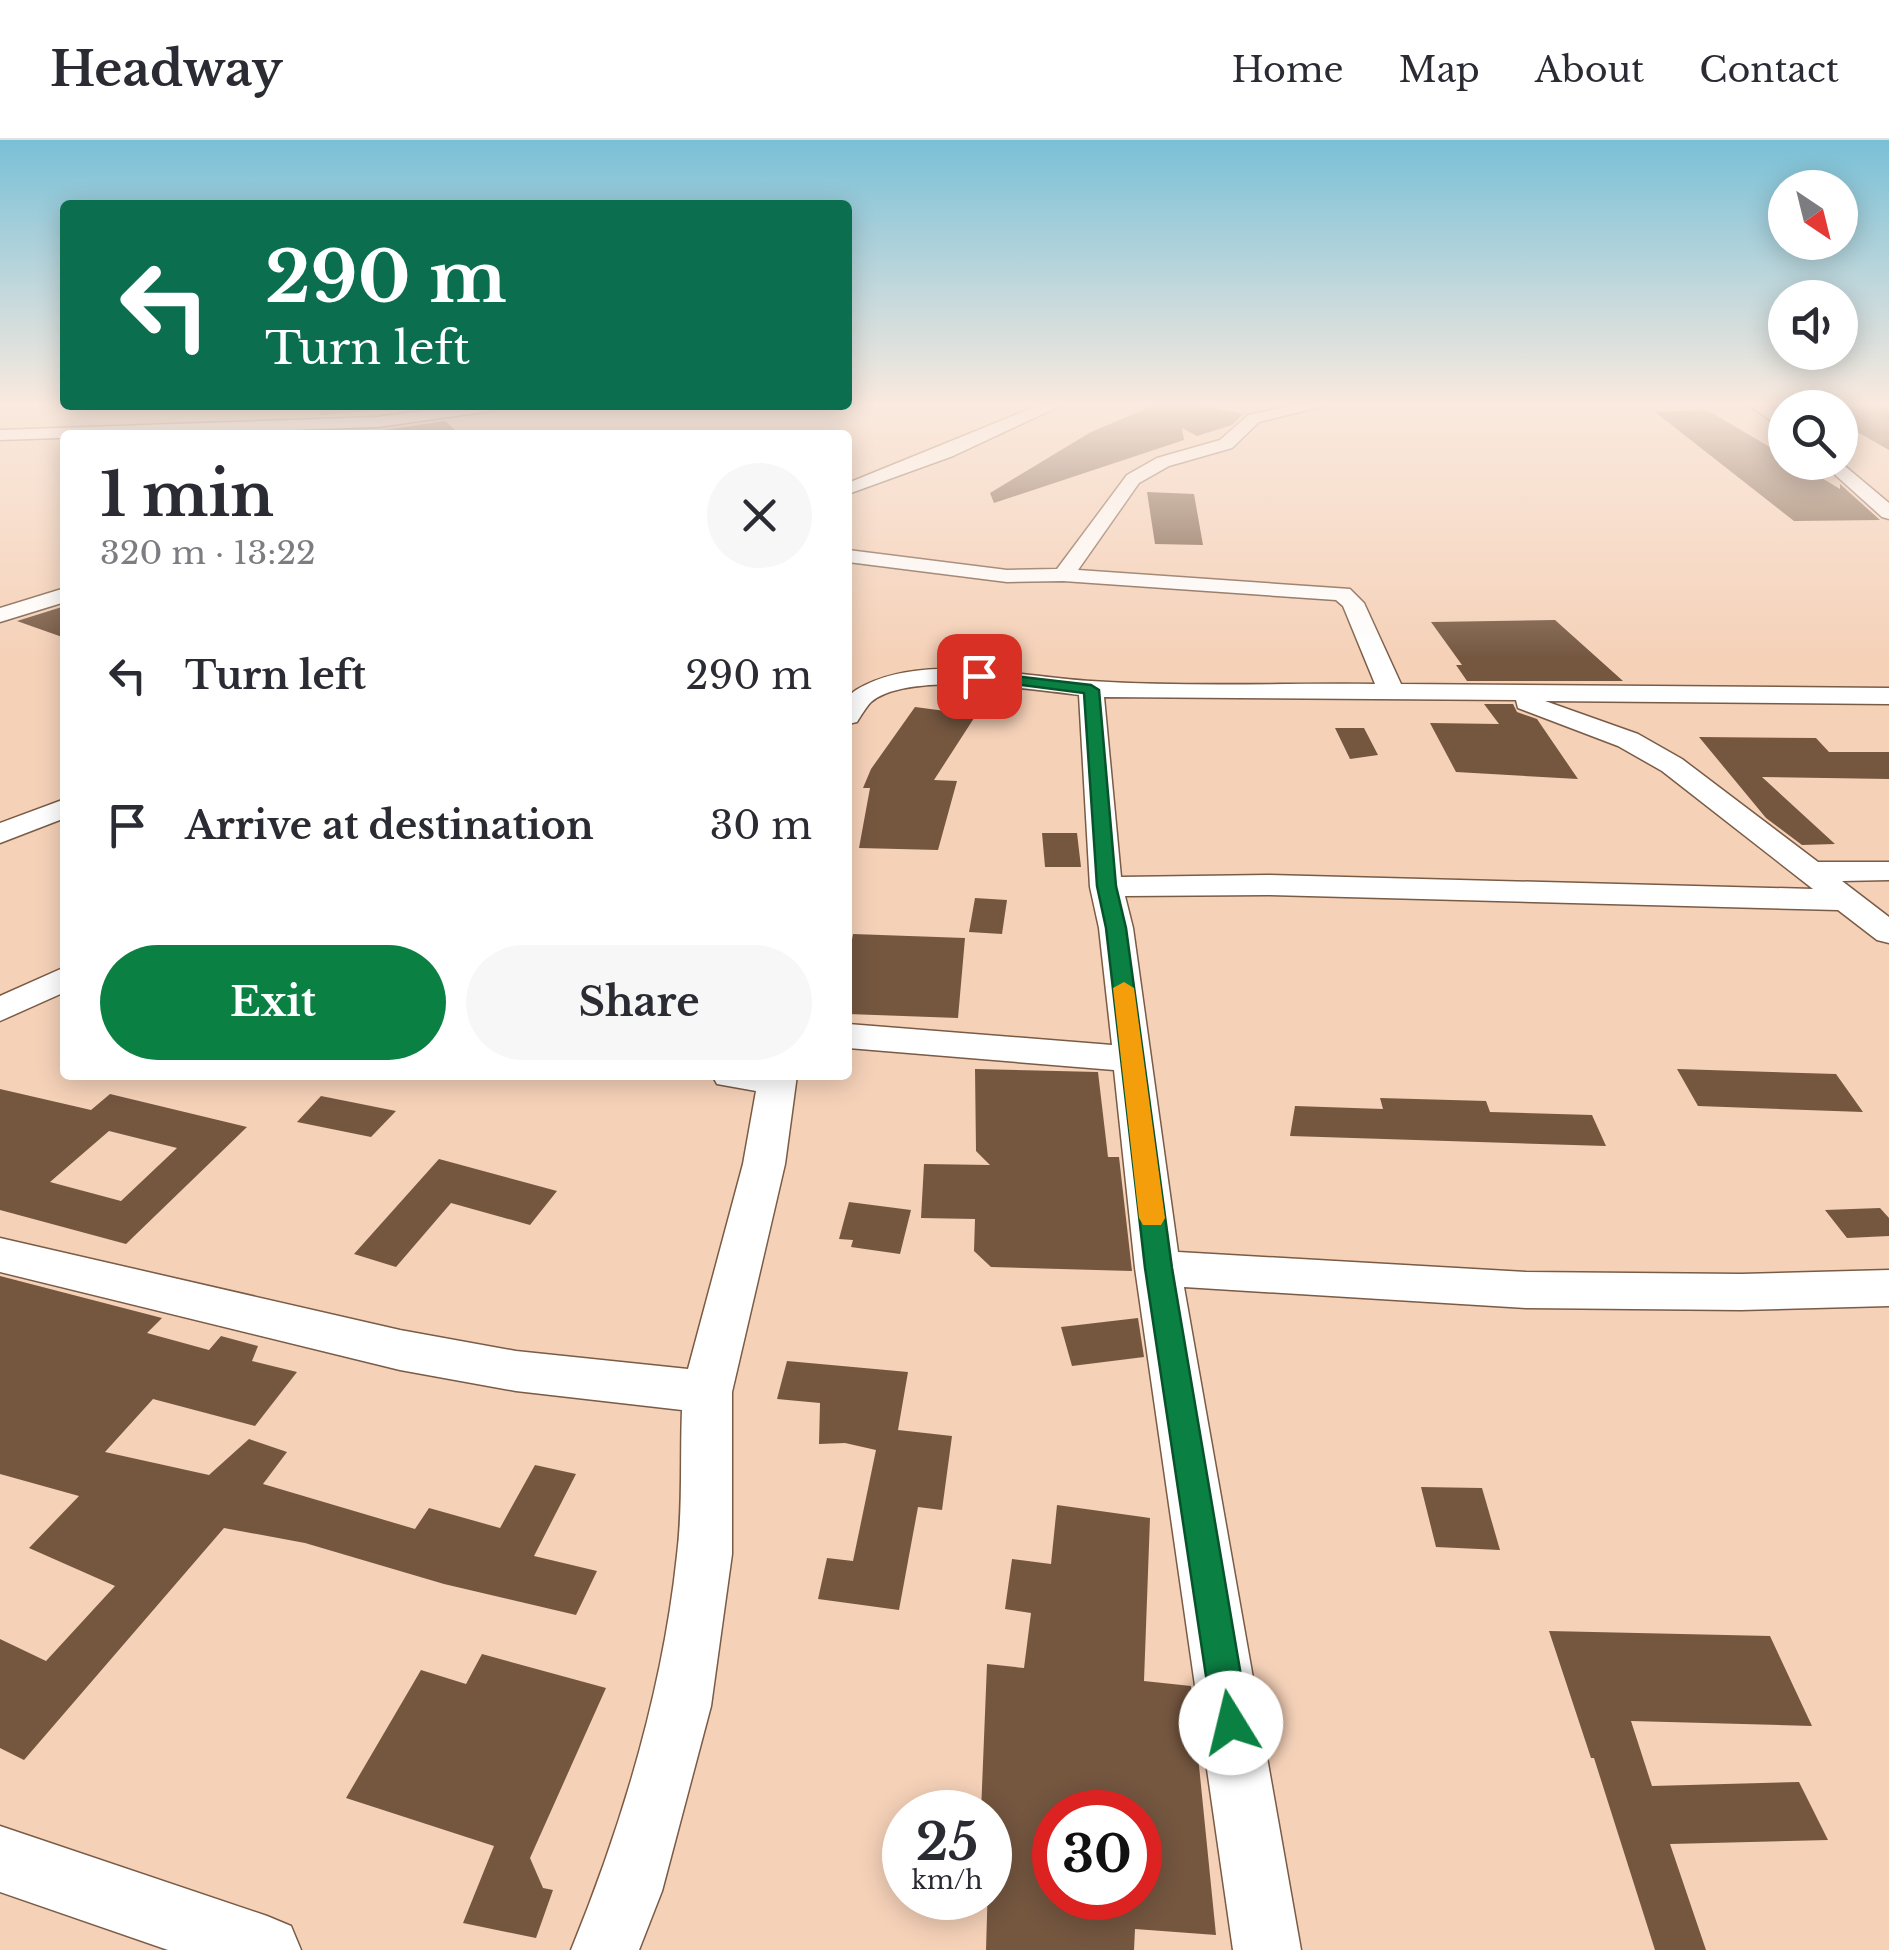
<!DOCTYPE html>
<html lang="en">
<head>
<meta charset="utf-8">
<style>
  :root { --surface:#fff; --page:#f7f7f7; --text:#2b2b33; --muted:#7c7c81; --line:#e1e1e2; --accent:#0b8043 }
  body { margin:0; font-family:"Libre Baskerville",serif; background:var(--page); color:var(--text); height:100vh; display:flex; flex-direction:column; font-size:38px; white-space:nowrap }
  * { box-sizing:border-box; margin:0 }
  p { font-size:32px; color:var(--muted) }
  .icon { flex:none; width:55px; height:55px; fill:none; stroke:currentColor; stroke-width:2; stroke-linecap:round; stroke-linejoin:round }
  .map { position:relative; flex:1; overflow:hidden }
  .details { position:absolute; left:60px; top:290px; width:792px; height:650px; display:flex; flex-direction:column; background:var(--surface); border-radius:10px; box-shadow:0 5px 25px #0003 }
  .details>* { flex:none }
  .top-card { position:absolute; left:60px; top:60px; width:792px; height:210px; border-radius:10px; box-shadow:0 5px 25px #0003; background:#0b6e4f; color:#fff; overflow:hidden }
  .needle { width:65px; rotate:145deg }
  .tools { position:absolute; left:1768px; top:30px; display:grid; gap:20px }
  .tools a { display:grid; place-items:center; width:90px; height:90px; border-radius:50%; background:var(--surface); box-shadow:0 5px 25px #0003; font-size:50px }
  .speed { position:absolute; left:882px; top:1650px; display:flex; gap:20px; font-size:50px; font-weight:700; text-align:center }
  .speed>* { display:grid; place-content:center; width:130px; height:130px; border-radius:50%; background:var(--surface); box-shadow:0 5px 25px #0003; line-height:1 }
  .speed small { font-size:25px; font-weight:400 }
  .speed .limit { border:15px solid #d22; background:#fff; color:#111 }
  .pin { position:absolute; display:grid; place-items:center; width:85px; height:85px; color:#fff; margin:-42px; border-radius:20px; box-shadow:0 5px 15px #0006 }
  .me { position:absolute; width:110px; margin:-55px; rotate:351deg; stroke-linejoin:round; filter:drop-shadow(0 0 8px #0008) }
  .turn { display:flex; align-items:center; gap:35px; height:210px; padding:0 40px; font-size:45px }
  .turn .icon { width:130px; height:130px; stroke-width:2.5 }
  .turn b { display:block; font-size:70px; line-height:85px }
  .round { display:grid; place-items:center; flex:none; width:105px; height:105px; border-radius:52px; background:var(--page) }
  .summary { display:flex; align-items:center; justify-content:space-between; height:170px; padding:0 40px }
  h1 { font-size:60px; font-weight:700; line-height:75px }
  .button { display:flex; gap:20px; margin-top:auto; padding:20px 40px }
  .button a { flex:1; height:115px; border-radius:60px; background:var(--accent); color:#fff; font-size:40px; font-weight:700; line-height:115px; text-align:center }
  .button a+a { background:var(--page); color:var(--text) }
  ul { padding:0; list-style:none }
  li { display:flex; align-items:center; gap:30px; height:150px; padding:0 40px }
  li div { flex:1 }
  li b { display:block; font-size:38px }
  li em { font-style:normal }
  header { display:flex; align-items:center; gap:60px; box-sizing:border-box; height:140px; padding:0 50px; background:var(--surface); border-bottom:2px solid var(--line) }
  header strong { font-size:48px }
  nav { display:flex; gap:55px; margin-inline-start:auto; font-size:35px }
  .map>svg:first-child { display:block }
</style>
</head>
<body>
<header>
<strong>Headway</strong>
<nav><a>Home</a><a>Map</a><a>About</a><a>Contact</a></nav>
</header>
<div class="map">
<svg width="1889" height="1810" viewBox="0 0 1889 1810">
  <rect width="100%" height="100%" fill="#f5d1b8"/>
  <!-- building -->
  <path fill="#755740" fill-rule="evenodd" d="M1157 264H1194L1243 274 1232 285 1197 296 1182 288 1184 300 994 363 990 353 1091 292Z
    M1822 264H1878L1889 270V310L1840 282V268L1814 267 1826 266Z
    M349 265H425L427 266 320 275V268Z
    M1707 270 1785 316V322H1795L1840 349V344L1880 380 1794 381 1655 272Z
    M445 281 461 295H322L321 293 378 291Z
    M1147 352 1194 354 1203 405 1155 404Z
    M65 466V498L17 481Z
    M1555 480 1623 541H1467L1456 525H1462L1431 482Z
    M1484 564H1513L1517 572 1537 579 1578 639 1456 632 1430 583 1499 584Z
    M915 567 976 575 934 640 957 641 938 710 859 708 870 648H863L871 629Z
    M1335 588H1364L1378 615 1350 619Z
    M1699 597 1816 598 1829 612H1889V639L1762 637 1835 704 1802 705 1766 678Z
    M1042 693H1077L1081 727H1045Z
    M975 758 1007 760 1002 794 969 792Z
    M853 794 965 798 958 878 848 874V822Z
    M975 929 1098 932 1108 1017H1119L1132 1131 991 1127 974 1111 975 1079 921 1078 924 1024 990 1025 976 1011Z
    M1677 929 1836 934 1863 972 1698 966Z
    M0 949 91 970 110 954 247 987 126 1104 0 1070ZM109 991 177 1008 121 1061 50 1042Z
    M321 956 396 971 371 997 297 982Z
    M1380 958 1486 961 1490 972 1592 975 1606 1006 1290 996 1295 966 1383 969Z
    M439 1019 557 1051 530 1085 451 1063 396 1127 354 1114Z
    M849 1062 911 1070 900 1114 851 1107 853 1100 839 1099Z
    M1880 1068 1889 1078V1096L1847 1098 1825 1070Z
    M0 1136 162 1178 147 1193 209 1210 221 1196 258 1206 252 1221 297 1232 255 1286 153 1259 105 1312 209 1335 249 1299 287 1312 263 1344 415 1389 429 1368 500 1388 535 1325 576 1334 534 1416 597 1431 576 1475 444 1444 305 1403 224 1388 24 1620 0 1608V1499L46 1521 115 1446 29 1408 79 1356 0 1334Z
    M1138 1178 1144 1217 1072 1226 1061 1187Z
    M787 1221 908 1232 898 1290 952 1296 942 1370 918 1367 899 1470 818 1459 827 1418 853 1421 876 1310 845 1303 819 1304 820 1263 777 1259Z
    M1421 1347 1482 1348 1500 1410 1436 1407Z
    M1057 1365 1150 1378 1144 1541 1191 1546 1216 1795 1135 1789 1134 1810H986L990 1672H981L987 1524 1024 1528 1031 1473 1005 1469 1012 1419 1051 1424ZM1055 1672H1140V1758H1055Z
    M1549 1491 1770 1496 1812 1586 1631 1581 1652 1646 1799 1642 1828 1700 1670 1704 1706 1810H1655L1594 1618H1591Z
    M482 1514 606 1548 530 1718 543 1748 553 1750 536 1798 463 1783 494 1706 346 1658 421 1530 466 1544Z"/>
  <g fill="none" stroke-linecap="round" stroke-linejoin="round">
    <defs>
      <path id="street" d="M1042 264H1064L953 316 848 354V343Z
        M1299 264H1332L1259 282 1232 308 1169 326 1139 343 1078 430 1350 449 1364 463 1401 544 1889 548V564L1545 561 1638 594 1682 619 1818 722H1889V740L1842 741 1889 777V803L1877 800 1838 770 1268 755 1125 756 1133 788 1178 1112 1526 1132 1741 1134 1889 1130V1166L1741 1170 1526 1168 1184 1147 1301 1810H1233L1135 1128 1114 930 848 908V884L1112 905 1099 788 1090 747 1079 555C1032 549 908 531 871 562 866 567 861 576 857 582L848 584C847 572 844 557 856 550 920 511 1021 537 1091 541 1185 547 1281 543 1375 544L1343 466 1336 460 1063 441 1007 442 848 422V410L1007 430 1057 429 1127 335 1157 318 1220 300 1248 275ZM1104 557 1516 560 1518 568 1618 606 1662 631 1813 749 1268 735 1121 737Z
        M1748 264H1766L1785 278V291Z
        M464 265H505L497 270 378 287 0 300V290L378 277Z
        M1821 322H1840L1889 363V379L1882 377Z
        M65 448V462L0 482V468Z
        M65 659V678L0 703V683Z
        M65 827V852L0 881V856Z
        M712 935H797L785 1024 732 1252V1414L711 1566 662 1751 639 1810H571C622 1685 663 1549 677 1415 683 1367 680 1318 682 1270L516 1251 400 1230 0 1132V1098L400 1190 516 1211 688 1229 743 1024 756 951 717 944Z
        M0 1686 267 1776 291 1786 301 1810H168L0 1752Z"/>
    </defs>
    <!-- street casing -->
    <use href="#street" stroke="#7a5b45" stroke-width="3"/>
    <!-- street -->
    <use href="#street" fill="#fff" fill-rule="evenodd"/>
  </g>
  <!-- sky -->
  <linearGradient id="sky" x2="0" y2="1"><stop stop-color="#79c0d7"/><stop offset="0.51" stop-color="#faeadf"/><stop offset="1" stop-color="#faeadf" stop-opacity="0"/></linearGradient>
  <rect width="1889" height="518" fill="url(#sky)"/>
  <!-- route -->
  <path fill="#0b8043" stroke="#07532c" stroke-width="2.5" d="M979 532 1091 545 1099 550 1116 746 1126 788 1172 1128 1249 1583 1244 1596 1231 1601 1218 1596 1213 1583 1145 1128 1106 788 1097 746 1084 553 974 539V533Z"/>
  <!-- slow -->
  <path fill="#f59e0b" d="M1124 842 1134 848 1165 1078 1161 1085H1143L1139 1078 1113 848Z"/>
</svg>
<div class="tools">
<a><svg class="needle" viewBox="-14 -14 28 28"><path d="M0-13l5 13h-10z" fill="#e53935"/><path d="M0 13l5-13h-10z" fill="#7c7c81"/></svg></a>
<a><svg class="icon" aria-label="sound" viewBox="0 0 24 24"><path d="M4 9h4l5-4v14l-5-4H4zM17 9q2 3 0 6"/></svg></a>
<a><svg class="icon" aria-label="search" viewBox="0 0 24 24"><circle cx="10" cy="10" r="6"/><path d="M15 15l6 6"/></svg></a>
</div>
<div class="speed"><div>25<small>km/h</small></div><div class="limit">30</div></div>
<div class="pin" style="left:979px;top:536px;background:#d93025"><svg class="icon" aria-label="arrive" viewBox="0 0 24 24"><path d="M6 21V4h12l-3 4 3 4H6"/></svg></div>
<svg class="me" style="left:1231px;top:1583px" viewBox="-20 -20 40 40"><circle r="19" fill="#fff"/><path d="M0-13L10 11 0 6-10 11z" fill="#0b8043"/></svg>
<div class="top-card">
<div class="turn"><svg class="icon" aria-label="left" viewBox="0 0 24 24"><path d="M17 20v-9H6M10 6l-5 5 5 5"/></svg><div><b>290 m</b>Turn left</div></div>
</div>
<section class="details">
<div class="summary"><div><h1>1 min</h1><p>320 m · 13:22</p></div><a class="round"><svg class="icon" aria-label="close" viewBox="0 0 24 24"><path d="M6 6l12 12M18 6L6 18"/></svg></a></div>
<ul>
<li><svg class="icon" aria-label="left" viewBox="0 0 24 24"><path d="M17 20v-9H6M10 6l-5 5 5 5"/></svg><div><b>Turn left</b></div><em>290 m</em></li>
<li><svg class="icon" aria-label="arrive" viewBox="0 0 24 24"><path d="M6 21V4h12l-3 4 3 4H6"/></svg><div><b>Arrive at destination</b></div><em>30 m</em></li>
</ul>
<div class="button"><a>Exit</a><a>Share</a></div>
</section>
</div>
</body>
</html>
